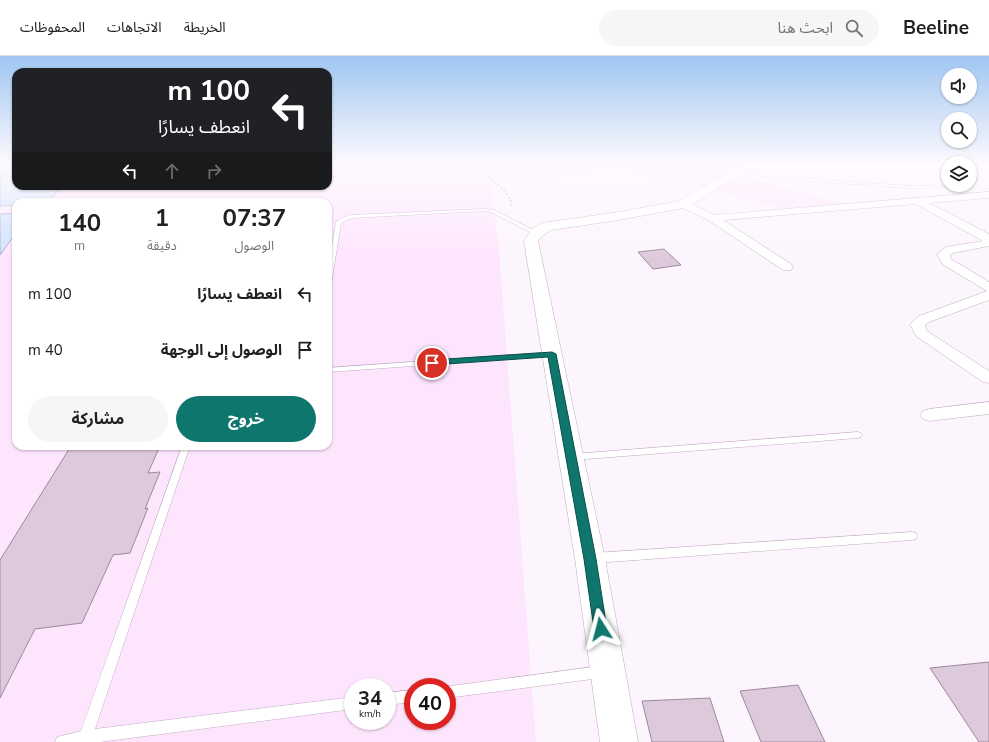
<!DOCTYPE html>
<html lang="ar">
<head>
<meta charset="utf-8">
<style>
  :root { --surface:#fff; --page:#f6f6f6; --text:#202124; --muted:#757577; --line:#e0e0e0; --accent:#0f766e }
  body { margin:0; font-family:"Nunito Sans","Noto Sans Arabic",sans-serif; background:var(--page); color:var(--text); direction:rtl; height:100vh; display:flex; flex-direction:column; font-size:15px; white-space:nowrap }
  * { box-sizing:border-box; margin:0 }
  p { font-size:13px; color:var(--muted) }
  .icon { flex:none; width:22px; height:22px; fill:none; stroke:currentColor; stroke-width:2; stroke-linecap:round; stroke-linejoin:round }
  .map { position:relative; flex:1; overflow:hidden; direction:ltr }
  .details { position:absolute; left:12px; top:142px; width:320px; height:252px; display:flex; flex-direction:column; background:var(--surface); border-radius:12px; box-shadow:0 1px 3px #0004; direction:rtl }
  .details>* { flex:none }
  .top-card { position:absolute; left:12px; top:12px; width:320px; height:122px; border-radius:12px; box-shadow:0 1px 3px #0004; direction:rtl; background:#202124; color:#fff; overflow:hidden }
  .buttons { position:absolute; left:941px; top:12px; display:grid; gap:8px }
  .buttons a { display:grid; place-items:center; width:36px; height:36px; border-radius:50%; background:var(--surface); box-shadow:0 1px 3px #0004; font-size:20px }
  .speed { position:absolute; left:344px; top:622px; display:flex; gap:8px; font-size:20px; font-weight:700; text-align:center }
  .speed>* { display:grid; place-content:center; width:52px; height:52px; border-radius:50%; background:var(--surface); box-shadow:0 1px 3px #0004; line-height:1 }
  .speed small { font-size:10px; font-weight:400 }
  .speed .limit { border:6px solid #d22; background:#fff; color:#111 }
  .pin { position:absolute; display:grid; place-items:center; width:34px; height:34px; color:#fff; margin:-17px; border:2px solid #fff; border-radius:50%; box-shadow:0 1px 4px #0007 }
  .me { position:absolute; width:44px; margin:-22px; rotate:351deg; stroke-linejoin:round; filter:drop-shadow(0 0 3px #0008) }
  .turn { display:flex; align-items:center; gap:14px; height:84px; padding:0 16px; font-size:18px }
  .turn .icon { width:52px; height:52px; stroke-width:2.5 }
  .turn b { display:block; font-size:28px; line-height:34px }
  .lanes { display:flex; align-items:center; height:38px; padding:0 16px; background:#0003; justify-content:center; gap:20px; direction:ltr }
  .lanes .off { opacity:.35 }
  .eta { display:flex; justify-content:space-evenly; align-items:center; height:68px; text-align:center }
  .eta b { font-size:24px; font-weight:700; line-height:28px }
  .button { display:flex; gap:8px; margin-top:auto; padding:8px 16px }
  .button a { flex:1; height:46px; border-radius:24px; background:var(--accent); color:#fff; font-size:16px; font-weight:700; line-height:46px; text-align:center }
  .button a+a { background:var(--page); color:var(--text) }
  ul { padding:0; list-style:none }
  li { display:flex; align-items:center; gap:12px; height:56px; padding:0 16px }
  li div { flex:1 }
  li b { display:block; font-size:15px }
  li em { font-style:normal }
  header { display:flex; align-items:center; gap:24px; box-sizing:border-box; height:56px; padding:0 20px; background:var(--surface); border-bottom:1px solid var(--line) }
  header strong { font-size:19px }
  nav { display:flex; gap:22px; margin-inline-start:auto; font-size:14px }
  .search { width:280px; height:36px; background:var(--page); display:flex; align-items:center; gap:10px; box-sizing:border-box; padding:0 14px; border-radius:22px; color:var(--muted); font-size:15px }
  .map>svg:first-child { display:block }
</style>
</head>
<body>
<header>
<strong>Beeline</strong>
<div class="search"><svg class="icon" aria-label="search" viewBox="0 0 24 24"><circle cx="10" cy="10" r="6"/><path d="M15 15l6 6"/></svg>ابحث هنا</div>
<nav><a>الخريطة</a><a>الاتجاهات</a><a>المحفوظات</a></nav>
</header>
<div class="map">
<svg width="989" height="686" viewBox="0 0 989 686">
  <rect width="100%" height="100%" fill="#fdf5fd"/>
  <!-- built -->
  <path fill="#fee5fe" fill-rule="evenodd" d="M0 108H16V130H328V108H752L736 118 846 149 787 153 616 113 491 130 499 194 536 686H0ZM16 146H328V390H16ZM353 631H387V665H353ZM413 631H447V665H413Z"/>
  <!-- water -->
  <path fill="#d1e2fe" stroke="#a2acc2" d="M0 108H16V130H61L50 145 16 146V149L0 150Z
    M16 157V177L0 199V158Z"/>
  <!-- building -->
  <path fill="#dcc9dc" stroke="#9c8a9c" d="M664 193 681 209 653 213 638 196Z
    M71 390H160L148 417 160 416 145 453 148 452 130 497 113 499 82 567 35 573 0 642V504Z
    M989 606V686H979L930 612Z
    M798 629 825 686H761L740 635Z
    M710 642 724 686H652L642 645Z"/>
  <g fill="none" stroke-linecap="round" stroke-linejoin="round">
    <defs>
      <path id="lane" d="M739 115 810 123 911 130H969L967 131 911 132 810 125 737 117V115Z
        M485 153 494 154 539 177 534 178 491 156 485 155 351 162 341 167 331 229 328 231V212L336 166 342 162 351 159Z
        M552 296H555L556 298 555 300 328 316V312Z
        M858 376 861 377 862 379 861 381 858 382 573 404 570 403 569 401 570 399 573 398Z
        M182 390H190L95 673 353 641V653L100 686H55L57 681 81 675Z
        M912 476 916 477 917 480 916 483 912 484 595 507 591 505 590 502 591 499 595 497Z
        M600 610 604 612 606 616 604 620 600 622 447 642V631H444Z
        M413 634V646L387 649V637Z"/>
      <path id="street" d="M989 136V142L929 147 989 178V190L953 197 950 199 951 203 989 226V244L929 266 925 269 927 275 989 315V327L983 326 916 280 910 268 919 260 987 235 942 208 937 198 946 191 983 185 916 148 723 164 791 208 793 211 791 214H783L708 164 679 150 678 148 679 146H687L714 159Z
        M989 346V358L929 365 923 363 920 359 923 355 929 353Z"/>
      <path id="secondary" d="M744 108H758L688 151 619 164 551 174 542 180 538 185 605 503 638 686H600L575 503 524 185 531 174 542 167 619 156 679 145Z"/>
    </defs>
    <!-- lane casing -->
    <use href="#lane" stroke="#beabbe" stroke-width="1"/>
    <!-- street casing -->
    <use href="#street" stroke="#beabbe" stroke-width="1"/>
    <!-- secondary casing -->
    <use href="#secondary" stroke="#beabbe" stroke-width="1"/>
    <!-- path -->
    <path stroke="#bcb4bc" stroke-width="1.5" stroke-dasharray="2 2" stroke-linecap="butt" d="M495 108 487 118C496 129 511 136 512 152"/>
    <!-- lane -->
    <use href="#lane" fill="#fff" fill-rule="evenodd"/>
    <!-- street -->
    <use href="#street" fill="#fff" fill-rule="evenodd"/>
    <!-- secondary -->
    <use href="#secondary" fill="#fff" fill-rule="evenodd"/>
  </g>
  <!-- sky -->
  <linearGradient id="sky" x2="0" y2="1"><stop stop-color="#9fc6f1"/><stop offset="0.53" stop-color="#fefafe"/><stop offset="1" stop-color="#fefafe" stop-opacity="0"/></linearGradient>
  <rect width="989" height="204" fill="url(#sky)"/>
  <!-- route -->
  <path fill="#0f766e" stroke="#0a4d48" d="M552 296 556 298 596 503 607 573 606 578 601 580 596 578 594 573 584 503 548 301 432 309 428 307 432 304Z"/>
</svg>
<div class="buttons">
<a><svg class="icon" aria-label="sound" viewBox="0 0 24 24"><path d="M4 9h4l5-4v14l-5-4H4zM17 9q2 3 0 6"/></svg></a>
<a><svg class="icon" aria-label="search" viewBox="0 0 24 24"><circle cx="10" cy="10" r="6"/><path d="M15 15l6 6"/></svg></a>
<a><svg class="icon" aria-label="layers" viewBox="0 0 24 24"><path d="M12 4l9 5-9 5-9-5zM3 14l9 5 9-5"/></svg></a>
</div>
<div class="speed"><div>34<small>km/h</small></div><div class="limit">40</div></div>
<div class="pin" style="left:432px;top:307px;background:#d93025"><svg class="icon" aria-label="arrive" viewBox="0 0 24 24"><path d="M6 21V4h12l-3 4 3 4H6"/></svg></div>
<svg class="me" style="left:601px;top:573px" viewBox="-20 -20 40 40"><path d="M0-17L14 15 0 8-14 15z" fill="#0f766e" stroke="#fff" stroke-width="4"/></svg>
<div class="top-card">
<div class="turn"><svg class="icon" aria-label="left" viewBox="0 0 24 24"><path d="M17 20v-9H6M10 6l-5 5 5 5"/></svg><div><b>100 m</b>انعطف يسارًا</div></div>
<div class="lanes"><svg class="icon" aria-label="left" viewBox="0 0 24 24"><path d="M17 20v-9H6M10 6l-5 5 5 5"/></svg><svg class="icon off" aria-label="ahead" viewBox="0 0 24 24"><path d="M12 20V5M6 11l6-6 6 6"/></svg><svg class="icon off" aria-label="right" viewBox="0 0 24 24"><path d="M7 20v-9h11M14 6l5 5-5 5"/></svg></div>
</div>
<section class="details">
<div class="eta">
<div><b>07:37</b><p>الوصول</p></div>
<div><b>1</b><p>دقيقة</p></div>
<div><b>140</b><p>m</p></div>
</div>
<ul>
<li><svg class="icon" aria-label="left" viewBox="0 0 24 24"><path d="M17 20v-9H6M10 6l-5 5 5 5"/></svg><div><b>انعطف يسارًا</b></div><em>100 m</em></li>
<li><svg class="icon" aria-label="arrive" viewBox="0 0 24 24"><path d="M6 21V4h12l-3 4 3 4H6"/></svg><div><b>الوصول إلى الوجهة</b></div><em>40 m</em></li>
</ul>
<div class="button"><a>خروج</a><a>مشاركة</a></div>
</section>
</div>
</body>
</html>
